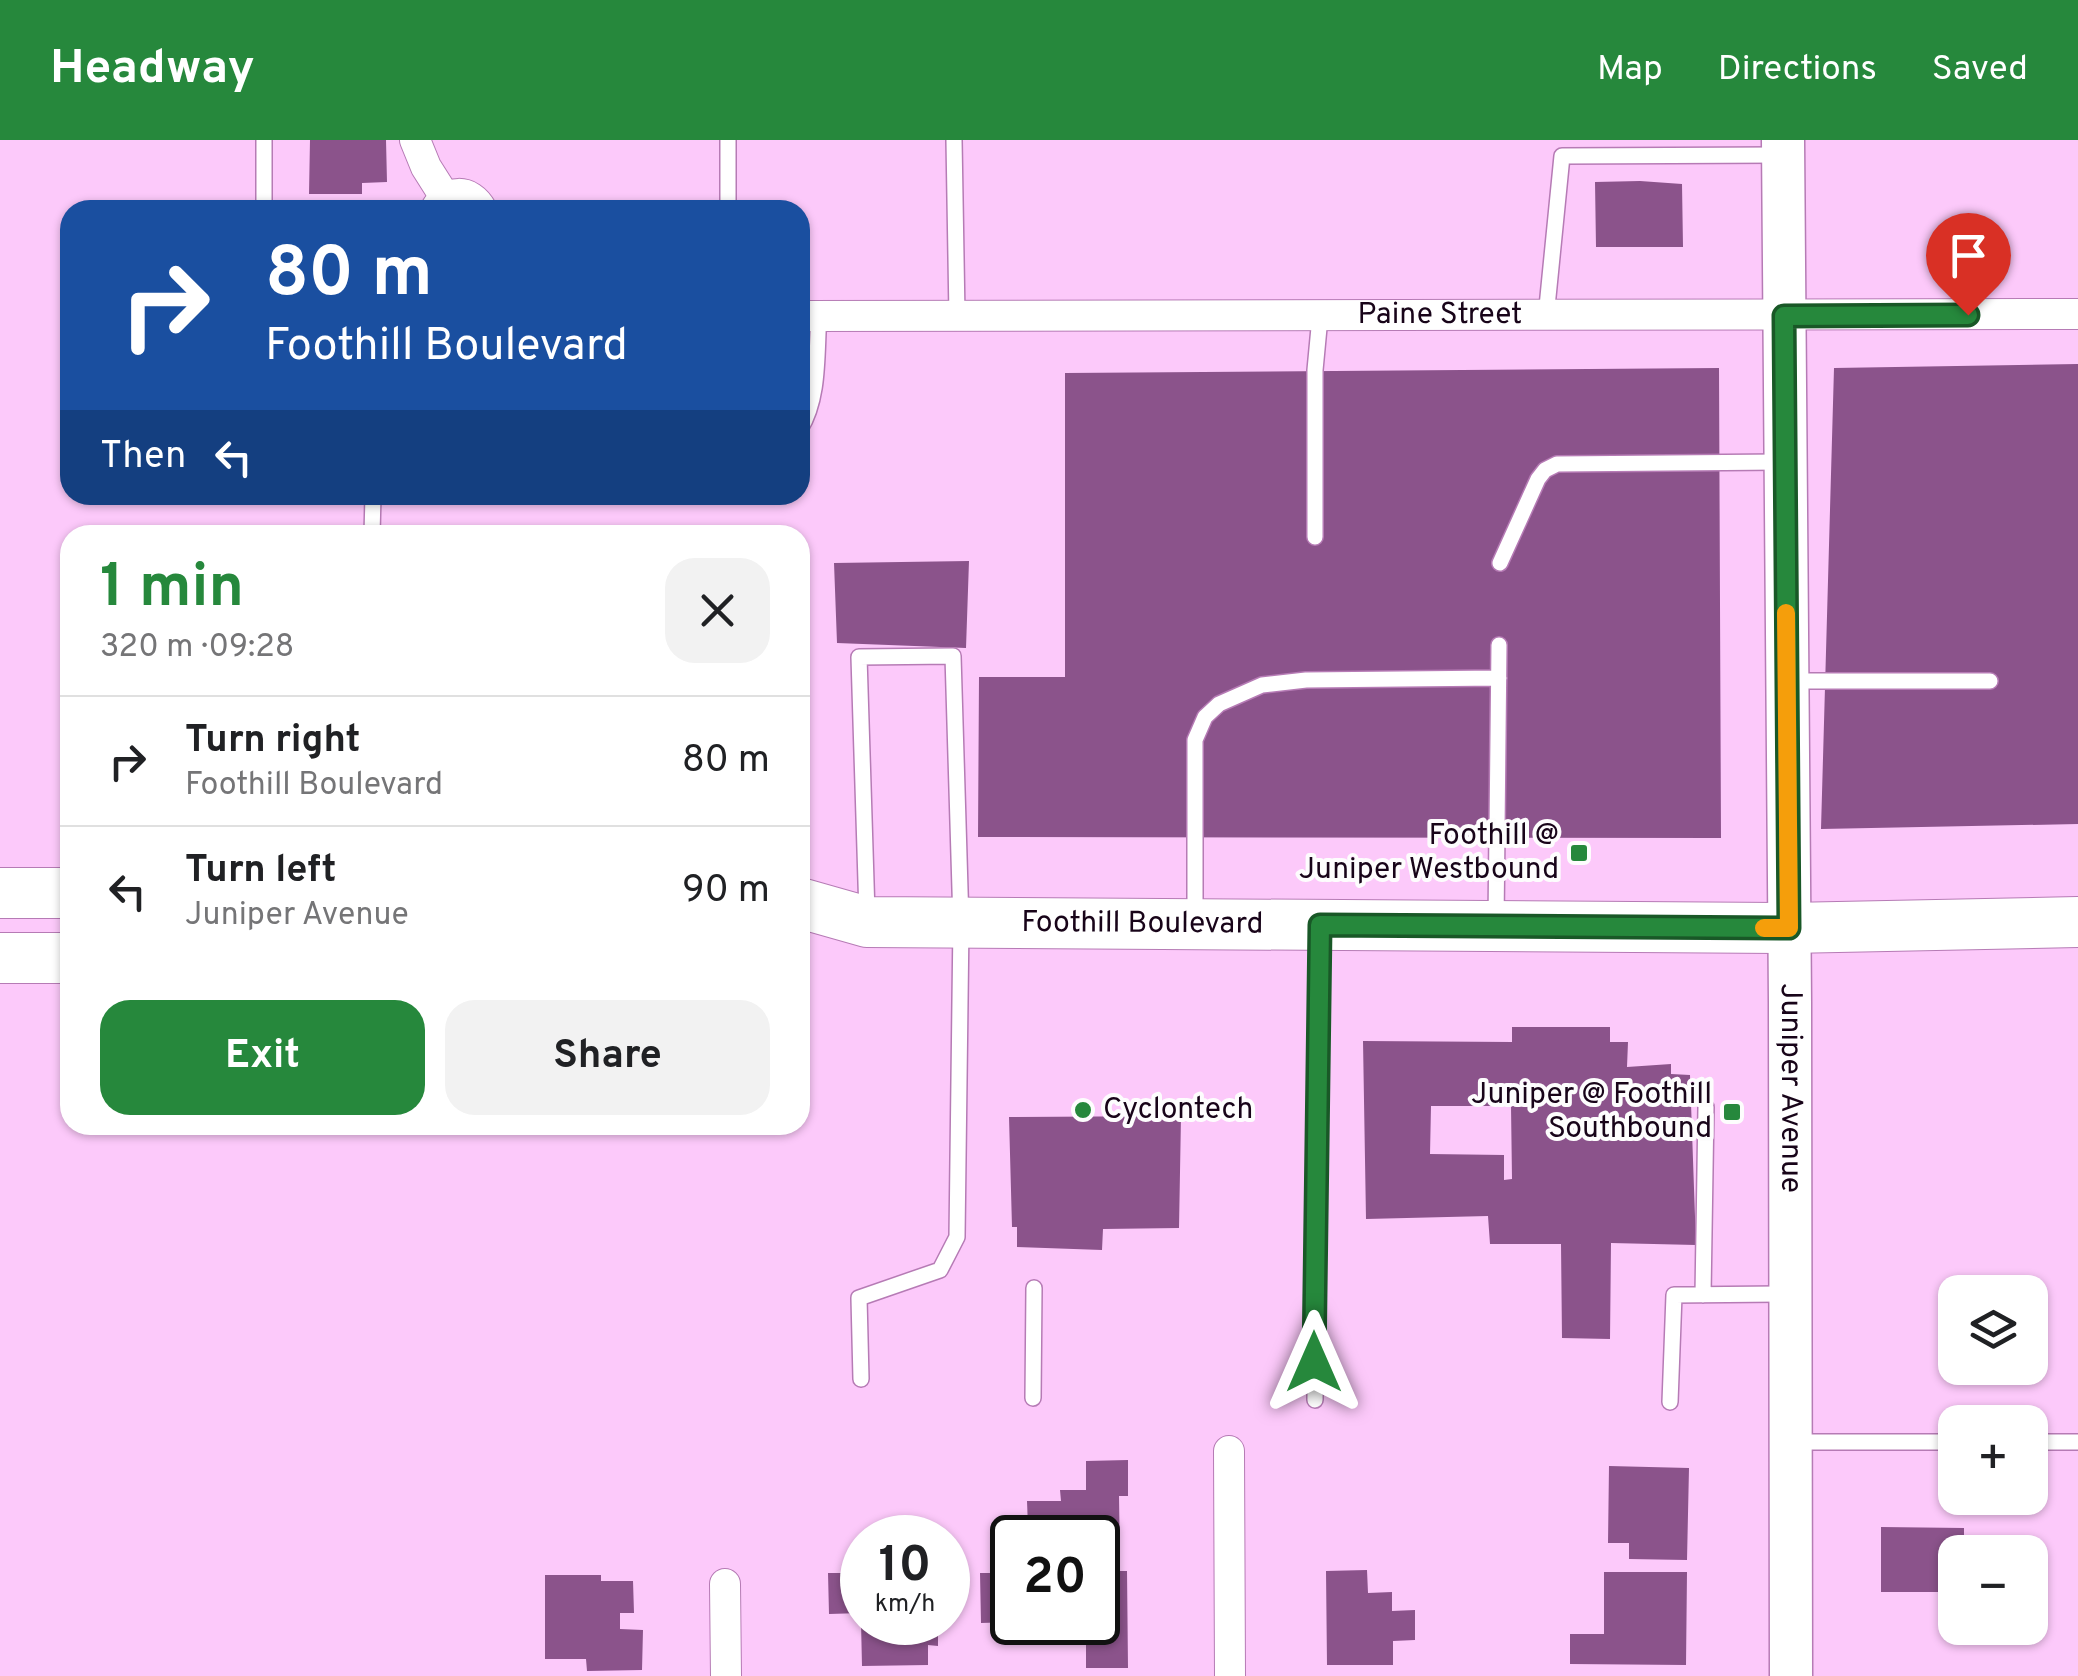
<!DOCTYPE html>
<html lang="en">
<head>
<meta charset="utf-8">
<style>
  :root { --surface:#fff; --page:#f2f2f2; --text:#202124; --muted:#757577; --line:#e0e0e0; --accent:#26883c }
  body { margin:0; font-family:Overpass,sans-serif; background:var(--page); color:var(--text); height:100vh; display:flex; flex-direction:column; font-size:38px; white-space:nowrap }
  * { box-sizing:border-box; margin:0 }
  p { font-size:32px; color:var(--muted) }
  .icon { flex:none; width:55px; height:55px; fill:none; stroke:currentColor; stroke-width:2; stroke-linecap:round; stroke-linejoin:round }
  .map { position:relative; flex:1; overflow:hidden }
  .sheet { position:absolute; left:60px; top:385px; width:750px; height:610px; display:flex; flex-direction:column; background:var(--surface); border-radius:30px; box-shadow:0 2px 8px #0004 }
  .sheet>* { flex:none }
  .top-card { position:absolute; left:60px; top:60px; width:750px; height:305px; border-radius:30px; box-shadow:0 2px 8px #0004; background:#1a4fa0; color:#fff; overflow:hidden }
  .tools { position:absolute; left:1938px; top:1135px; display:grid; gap:20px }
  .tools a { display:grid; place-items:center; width:110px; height:110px; border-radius:20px; background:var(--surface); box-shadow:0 2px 8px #0004; font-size:50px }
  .speed { position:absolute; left:840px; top:1375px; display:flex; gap:20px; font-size:50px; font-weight:700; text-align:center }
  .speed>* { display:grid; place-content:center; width:130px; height:130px; border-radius:50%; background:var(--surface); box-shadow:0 2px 8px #0004; line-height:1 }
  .speed small { font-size:25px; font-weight:400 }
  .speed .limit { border:5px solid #111; border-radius:15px; background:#fff; color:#111 }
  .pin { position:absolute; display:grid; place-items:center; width:85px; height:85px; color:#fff; margin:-102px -42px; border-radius:50% 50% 50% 0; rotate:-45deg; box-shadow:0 0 10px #0007 }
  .pin .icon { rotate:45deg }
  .me { position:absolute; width:110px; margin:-55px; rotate:0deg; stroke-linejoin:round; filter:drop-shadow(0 0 8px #0008) }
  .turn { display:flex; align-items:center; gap:35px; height:210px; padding:0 40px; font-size:45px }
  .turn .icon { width:130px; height:130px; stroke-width:2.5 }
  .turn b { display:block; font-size:70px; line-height:85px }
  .then { display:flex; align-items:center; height:95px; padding:0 40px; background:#0003; gap:20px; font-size:38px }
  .round { display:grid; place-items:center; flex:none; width:105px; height:105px; border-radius:30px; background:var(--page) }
  .summary { display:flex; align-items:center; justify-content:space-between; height:170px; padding:0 40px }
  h1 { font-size:60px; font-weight:700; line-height:75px; color:var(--accent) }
  .cta { display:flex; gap:20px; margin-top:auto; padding:20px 40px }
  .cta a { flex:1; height:115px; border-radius:30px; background:var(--accent); color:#fff; font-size:40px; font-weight:700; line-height:115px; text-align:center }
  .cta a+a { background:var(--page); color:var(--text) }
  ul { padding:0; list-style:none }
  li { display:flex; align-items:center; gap:30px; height:130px; padding:0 40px; border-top:2px solid var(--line) }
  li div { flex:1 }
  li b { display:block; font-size:38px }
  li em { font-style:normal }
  header { display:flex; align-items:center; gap:60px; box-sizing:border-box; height:140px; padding:0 50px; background:var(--accent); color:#fff }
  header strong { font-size:48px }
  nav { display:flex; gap:55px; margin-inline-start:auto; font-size:35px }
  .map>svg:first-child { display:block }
</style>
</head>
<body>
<header>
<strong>Headway</strong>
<nav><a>Map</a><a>Directions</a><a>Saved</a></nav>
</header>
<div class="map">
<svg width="2078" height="1536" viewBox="0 0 2078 1536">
  <rect width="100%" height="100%" fill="#fcc9fa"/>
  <!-- building -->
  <path fill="#8b538b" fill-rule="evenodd" d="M310 0H386L387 42 362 43V54H309Z
    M1640 41 1682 44 1683 107H1596L1595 42Z
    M2078 224V684L1821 689 1834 228Z
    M1719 228 1721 698 978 697 979 537H1065V233Z
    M969 421 966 508 837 503 834 423Z
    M1512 887H1610V902H1628L1627 927 1671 924V934L1690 935 1696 1105 1611 1103 1610 1199 1562 1198 1561 1104H1490L1488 1076 1366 1079 1363 901 1512 902ZM1431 966H1511L1512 1039 1504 1040V1015L1430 1014Z
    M1181 976 1179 1088 1103 1089 1102 1110 1017 1107V1087H1012L1009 977Z
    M1128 1320V1356H1119L1120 1421H1098V1398H1061V1386L1028 1387 1027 1361H1061L1060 1350H1086V1321Z
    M1609 1326 1689 1328 1687 1420 1629 1419V1403H1608Z
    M1881 1387 1964 1388V1412H1955V1452H1881Z
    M1367 1430 1368 1453 1392 1452V1471L1415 1470V1500L1393 1501V1525H1327L1326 1431Z
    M1098 1431H1127L1128 1528H1086V1501H1060V1482H1098Z
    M1604 1432H1687L1686 1525 1570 1524V1494H1604Z
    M828 1433H862V1473L829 1474Z
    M980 1433H1012V1482L981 1483Z
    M545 1435H601V1441H633L634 1473H620V1489L643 1490 642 1530 587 1531 586 1519H545Z
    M861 1482H925V1489H938V1506L928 1505V1525L862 1526Z"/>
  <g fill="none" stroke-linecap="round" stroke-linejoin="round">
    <defs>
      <path id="lane" d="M264 0V70
        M728 0V70
        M954 0 957 176
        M1546 177 1562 16 1779 15
        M800 289C820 257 816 212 819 176
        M372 395 373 355
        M1315 397V230L1320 177
        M1500 423 1538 339 1545 330 1557 324 1781 322
        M1791 541H1990
        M1195 780V600L1205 577 1219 564 1262 545 1306 540 1499 538
        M1496 782 1499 505
        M1703 1155 1706 967
        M861 1239 859 1158 940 1130 957 1097 961 783 953 516 859 517 867 774
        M1033 1258 1034 1148
        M1315 1260 1320 789
        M1670 1262 1674 1155 1786 1154
        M1794 1302H1955
        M2030 1302H2078"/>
      <g id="street">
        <path d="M415 0 426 27 445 57"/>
        <path d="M435 70C447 49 470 48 482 70"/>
        <path id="s1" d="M800 176 2078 174"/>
        <path d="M1229 1311 1230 1536"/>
        <path d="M725 1444 726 1536"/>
      </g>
      <g id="secondary">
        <path id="s2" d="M1783 0 1790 862 1791 1536"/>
      </g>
      <g id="primary">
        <path d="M0 753H70"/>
        <path id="s3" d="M800 763 867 782 1789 788 2078 782"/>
        <path d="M0 818H70"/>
      </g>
    </defs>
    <!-- lane casing -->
    <use href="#lane" stroke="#b67bb5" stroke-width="18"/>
    <!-- street casing -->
    <use href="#street" stroke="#b67bb5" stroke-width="32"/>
    <!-- secondary casing -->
    <use href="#secondary" stroke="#b67bb5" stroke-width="45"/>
    <!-- primary casing -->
    <use href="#primary" stroke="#b67bb5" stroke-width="52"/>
    <!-- lane -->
    <use href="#lane" stroke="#fff" stroke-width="15"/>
    <!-- street -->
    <use href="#street" stroke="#fff" stroke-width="30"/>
    <!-- secondary -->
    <use href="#secondary" stroke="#fff" stroke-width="42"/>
    <!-- primary -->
    <use href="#primary" stroke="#fff" stroke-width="50"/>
  </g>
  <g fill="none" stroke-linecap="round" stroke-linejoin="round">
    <defs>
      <path id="route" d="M1314 1222 1320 785 1789 788 1784 176 1968 175"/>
    </defs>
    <!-- route casing -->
    <use href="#route" stroke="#195827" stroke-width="25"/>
    <!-- route -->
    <use href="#route" stroke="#26883c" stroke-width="18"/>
    <!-- slow -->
    <path stroke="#f59e0b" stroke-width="18" d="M1764 788H1789L1786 473"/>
  </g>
  <!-- markers -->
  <g fill="#26883c" stroke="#fdfdfd" stroke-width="4">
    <rect x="1569" y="703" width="20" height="20" rx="5"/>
    <circle cx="1083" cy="970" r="10"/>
    <rect x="1722" y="962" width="20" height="20" rx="5"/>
  </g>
  <g text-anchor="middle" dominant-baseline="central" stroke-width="8" stroke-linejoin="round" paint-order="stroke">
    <!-- street labels -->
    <g font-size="30" fill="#180419" stroke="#fdfdfd">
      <text stroke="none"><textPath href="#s1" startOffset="640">Paine Street</textPath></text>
      <text stroke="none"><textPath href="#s3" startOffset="345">Foothill Boulevard</textPath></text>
      <text stroke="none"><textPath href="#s2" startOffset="948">Juniper Avenue</textPath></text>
    </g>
    <!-- poi labels -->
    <g font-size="30" fill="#180419" stroke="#fdfdfd" text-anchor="end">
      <text x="1559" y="696">Foothill @<tspan x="1559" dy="34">Juniper Westbound</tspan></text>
      <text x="1712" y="955">Juniper @ Foothill<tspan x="1712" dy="34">Southbound</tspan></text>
      <text x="1103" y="970" text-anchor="start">Cyclontech</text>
    </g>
  </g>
</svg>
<div class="tools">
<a><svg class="icon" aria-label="layers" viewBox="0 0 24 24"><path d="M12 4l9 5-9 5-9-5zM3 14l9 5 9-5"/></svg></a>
<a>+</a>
<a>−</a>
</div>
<div class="speed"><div>10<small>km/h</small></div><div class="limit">20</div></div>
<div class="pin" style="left:1968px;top:175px;background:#d93025"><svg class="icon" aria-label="arrive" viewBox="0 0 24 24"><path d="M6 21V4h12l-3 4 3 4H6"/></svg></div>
<svg class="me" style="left:1314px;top:1222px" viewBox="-20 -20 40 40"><path d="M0-17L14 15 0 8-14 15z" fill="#26883c" stroke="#fff" stroke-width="4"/></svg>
<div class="top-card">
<div class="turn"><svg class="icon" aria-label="right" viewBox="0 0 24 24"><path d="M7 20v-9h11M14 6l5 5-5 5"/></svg><div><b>80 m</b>Foothill Boulevard</div></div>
<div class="then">Then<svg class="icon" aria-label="left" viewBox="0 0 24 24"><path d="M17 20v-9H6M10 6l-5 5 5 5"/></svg></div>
</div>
<section class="sheet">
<div class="summary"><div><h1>1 min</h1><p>320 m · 09:28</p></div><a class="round"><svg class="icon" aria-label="close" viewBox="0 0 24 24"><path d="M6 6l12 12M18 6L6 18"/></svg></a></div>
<ul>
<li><svg class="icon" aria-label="right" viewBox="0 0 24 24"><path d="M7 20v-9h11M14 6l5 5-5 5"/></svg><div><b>Turn right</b><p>Foothill Boulevard</p></div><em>80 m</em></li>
<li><svg class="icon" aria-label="left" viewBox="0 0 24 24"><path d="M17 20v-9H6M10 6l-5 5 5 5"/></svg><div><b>Turn left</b><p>Juniper Avenue</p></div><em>90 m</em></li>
</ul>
<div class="cta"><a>Exit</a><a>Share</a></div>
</section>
</div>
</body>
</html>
